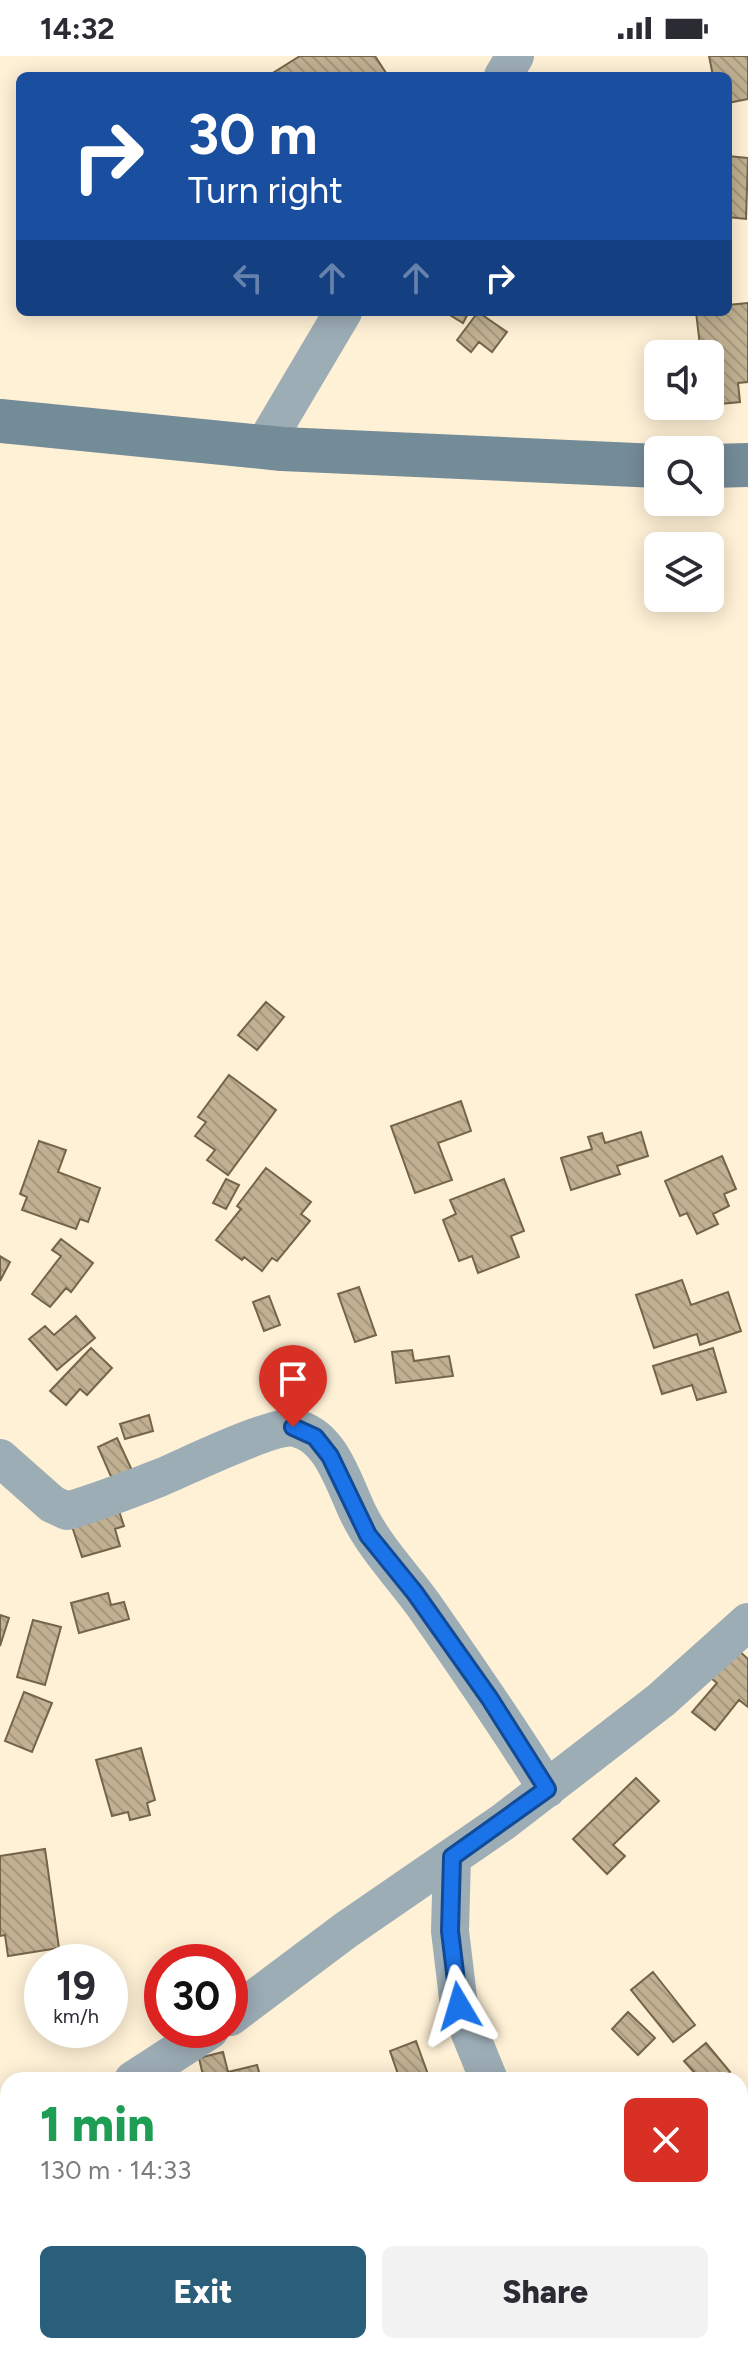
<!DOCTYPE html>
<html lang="en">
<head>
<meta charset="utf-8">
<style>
  :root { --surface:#fff; --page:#f2f2f3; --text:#2b2b33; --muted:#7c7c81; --accent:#2a5f7b }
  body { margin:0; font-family:Figtree,sans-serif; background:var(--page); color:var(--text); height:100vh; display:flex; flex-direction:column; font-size:30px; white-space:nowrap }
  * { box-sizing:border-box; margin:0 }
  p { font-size:26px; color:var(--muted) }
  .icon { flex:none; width:44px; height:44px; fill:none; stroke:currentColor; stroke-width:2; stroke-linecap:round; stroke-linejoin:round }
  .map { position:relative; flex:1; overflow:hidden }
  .side { position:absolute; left:0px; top:2016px; width:748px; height:282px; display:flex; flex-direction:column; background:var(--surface); border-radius:24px 24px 0 0; box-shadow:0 4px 20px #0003 }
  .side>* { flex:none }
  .hud { position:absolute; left:16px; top:16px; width:716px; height:244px; border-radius:12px; box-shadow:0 4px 20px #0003; background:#1a4fa0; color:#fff; overflow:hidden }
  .controls { position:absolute; left:644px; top:284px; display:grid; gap:16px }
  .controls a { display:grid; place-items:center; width:80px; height:80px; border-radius:12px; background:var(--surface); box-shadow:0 4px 20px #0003; font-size:40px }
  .speed { position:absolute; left:24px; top:1888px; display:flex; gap:16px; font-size:40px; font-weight:700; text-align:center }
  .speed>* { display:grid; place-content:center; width:104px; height:104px; border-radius:50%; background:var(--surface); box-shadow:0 4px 20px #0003; line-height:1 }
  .speed small { font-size:20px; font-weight:400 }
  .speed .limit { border:12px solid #d22; background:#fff; color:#111 }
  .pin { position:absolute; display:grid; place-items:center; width:68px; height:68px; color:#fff; margin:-82px -34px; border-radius:50% 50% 50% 0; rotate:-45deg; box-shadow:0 0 8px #0007 }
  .pin .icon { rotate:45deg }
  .me { position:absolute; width:88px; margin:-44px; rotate:353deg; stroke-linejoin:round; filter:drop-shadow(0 0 6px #0008) }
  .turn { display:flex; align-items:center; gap:28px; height:168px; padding:0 40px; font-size:36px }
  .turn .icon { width:104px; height:104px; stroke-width:2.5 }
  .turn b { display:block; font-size:56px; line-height:68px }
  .lanes { display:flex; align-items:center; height:76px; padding:0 40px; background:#0003; justify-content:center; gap:40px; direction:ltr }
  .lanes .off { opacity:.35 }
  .round { display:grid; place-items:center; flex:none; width:84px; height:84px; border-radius:12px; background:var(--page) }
  .overview { display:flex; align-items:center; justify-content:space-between; height:136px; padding:0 40px }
  h1 { font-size:48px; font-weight:800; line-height:60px; color:#1e9e55 }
  .button { display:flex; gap:16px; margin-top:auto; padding:16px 40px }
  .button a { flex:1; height:92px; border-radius:12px; background:var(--accent); color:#fff; font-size:32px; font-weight:800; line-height:92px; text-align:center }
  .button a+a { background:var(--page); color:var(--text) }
  .status { display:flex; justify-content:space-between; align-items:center; height:56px; padding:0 40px; background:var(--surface); direction:ltr }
  .status svg { height:22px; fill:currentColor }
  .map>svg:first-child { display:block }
</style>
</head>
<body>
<div class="status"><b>14:32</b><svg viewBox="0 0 49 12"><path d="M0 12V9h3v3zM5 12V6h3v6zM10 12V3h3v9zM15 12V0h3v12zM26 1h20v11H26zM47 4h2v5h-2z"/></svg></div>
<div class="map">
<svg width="748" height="2297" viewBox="0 0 748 2297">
  <defs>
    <pattern id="building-back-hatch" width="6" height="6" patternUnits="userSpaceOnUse" patternTransform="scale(2)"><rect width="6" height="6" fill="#c1b091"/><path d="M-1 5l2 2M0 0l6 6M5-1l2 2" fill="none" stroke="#a5977c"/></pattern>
  </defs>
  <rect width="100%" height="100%" fill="#fff1d6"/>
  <!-- building -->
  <path fill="url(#building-back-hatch)" stroke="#756548" stroke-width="2" d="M300 0H375L388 20H268Z
    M709 0H748V43L728 47V20H713Z
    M728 100 748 102 746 163 728 161Z
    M748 247V326L738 327 740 346 710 349V298H701L696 256H728V249Z
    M445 256H469L463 267Z
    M478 256 507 276 492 296 479 286 471 296 457 284Z
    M266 946 284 961 257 994 238 979Z
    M229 1019 276 1054 228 1119 207 1104 215 1094 195 1080 206 1066 198 1061Z
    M461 1045 471 1075 438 1087 452 1124 415 1137 391 1070Z
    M641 1076 648 1100 617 1110 620 1118 571 1134 561 1102 592 1093 588 1081 602 1077 605 1087Z
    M39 1085 66 1094 58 1116 100 1132 88 1166 80 1163 76 1173 22 1154 27 1141 20 1138Z
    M722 1100 736 1133 724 1138 729 1150 713 1158 718 1168 697 1178 687 1157 680 1160 665 1125Z
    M266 1112 311 1146 301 1158 310 1165 277 1205 272 1202 262 1215 244 1201 242 1204 216 1184 241 1153 237 1150Z
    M226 1123 239 1129 226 1153 213 1147Z
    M504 1123 524 1175 511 1180 519 1201 478 1217 472 1200 459 1205 443 1164 456 1158 450 1144Z
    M61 1183 93 1207 71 1236 66 1232 50 1251 32 1238 61 1200 52 1194Z
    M0 1200 10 1206 0 1225Z
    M682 1224 691 1249 728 1236 741 1275 700 1289 697 1278 654 1292 636 1239Z
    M359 1231 376 1279 355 1286 338 1238Z
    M269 1240 280 1269 264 1275 253 1246Z
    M76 1260 95 1282 57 1314 29 1283 45 1270 54 1279Z
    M91 1292 112 1312 87 1339 80 1333 66 1349 50 1335Z
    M713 1292 726 1336 697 1344 692 1329 662 1338 653 1310Z
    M412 1294 414 1305 449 1300 453 1320 396 1327 392 1296Z
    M149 1359 153 1375 125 1383 120 1368Z
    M117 1382 136 1423 116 1432 98 1391Z
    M117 1449 124 1470 115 1473 120 1490 82 1501 70 1464Z
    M108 1537 111 1549 124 1546 129 1563 79 1577 71 1547Z
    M0 1559 9 1562 0 1590Z
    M33 1564 61 1571 45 1629 17 1621Z
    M736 1592 748 1603V1651L739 1644 715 1674 692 1656 717 1627 711 1622Z
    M24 1636 52 1647 32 1696 5 1685Z
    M141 1692 155 1744 147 1747 150 1759 130 1764 128 1756 112 1760 96 1704Z
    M636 1722 659 1745 613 1789 625 1800 607 1818 573 1783Z
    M45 1793 59 1892 8 1900 5 1879 0 1880V1800Z
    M653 1916 695 1969 673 1986 631 1934Z
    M628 1956 655 1982 638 1999 612 1973Z
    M416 1985 430 2024H400L390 1995Z
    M706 1987 730 2016 721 2024H701L684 2005Z
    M223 1996 228 2016 257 2009 261 2023 204 2024 199 2002Z"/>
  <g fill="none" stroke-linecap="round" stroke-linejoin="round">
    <!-- minor -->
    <path stroke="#9dadb6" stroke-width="38" d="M503 20 515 0
      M263 391 343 256
      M0 1402 52 1448 67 1455C98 1446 129 1434 159 1422 184 1412 272 1368 295 1372 331 1379 344 1428 358 1457 375 1492 402 1519 425 1551 467 1611 508 1671 547 1733
      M452 1801 450 1875 459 1950 489 2024
      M230 1961 346 1874 503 1766 661 1644 748 1566
      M133 2024 210 1974
      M0 2128 8 2121
      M565 2290 566 2297
      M0 2291 8 2297
      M98 2297V2290
      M266 2297H277
      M354 2297 382 2290"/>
    <!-- secondary -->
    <path stroke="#748b98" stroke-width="44" d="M0 365 282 393 658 410
      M710 410 748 409"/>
  </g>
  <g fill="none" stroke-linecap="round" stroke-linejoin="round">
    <defs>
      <path id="route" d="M293 1371 315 1381 330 1400 368 1479 415 1537 490 1643 547 1733 452 1801 450 1875 459 1950"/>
    </defs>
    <!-- route casing -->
    <use href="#route" stroke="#114b97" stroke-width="20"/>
    <!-- route -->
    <use href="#route" stroke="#1a73e8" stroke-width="14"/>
  </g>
</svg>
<div class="controls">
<a><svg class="icon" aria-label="sound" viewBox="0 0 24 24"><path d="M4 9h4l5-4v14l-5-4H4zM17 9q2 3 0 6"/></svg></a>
<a><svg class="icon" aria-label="search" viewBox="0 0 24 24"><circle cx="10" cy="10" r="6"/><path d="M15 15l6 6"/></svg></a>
<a><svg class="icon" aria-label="layers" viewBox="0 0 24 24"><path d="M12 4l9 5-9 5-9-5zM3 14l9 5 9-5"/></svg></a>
</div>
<div class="speed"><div>19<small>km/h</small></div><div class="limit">30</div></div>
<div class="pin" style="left:293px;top:1371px;background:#d93025"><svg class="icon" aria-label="arrive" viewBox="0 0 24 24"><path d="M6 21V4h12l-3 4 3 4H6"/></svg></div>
<svg class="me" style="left:459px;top:1950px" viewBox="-20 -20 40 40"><path d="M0-17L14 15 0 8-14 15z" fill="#1a73e8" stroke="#fff" stroke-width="4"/></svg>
<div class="hud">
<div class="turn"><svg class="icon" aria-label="right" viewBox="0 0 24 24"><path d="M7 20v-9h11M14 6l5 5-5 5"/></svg><div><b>30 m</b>Turn right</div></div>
<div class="lanes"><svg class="icon off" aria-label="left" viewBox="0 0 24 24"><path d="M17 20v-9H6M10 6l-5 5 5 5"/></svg><svg class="icon off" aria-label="ahead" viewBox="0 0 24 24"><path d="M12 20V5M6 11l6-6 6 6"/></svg><svg class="icon off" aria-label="ahead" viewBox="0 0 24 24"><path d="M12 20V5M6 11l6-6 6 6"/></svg><svg class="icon" aria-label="right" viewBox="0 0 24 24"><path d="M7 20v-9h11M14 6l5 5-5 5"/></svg></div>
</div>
<section class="side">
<div class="overview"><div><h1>1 min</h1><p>130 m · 14:33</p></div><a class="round" style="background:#d93025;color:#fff"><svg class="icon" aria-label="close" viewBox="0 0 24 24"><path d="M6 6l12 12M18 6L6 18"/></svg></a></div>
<div class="button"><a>Exit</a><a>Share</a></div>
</section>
</div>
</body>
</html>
